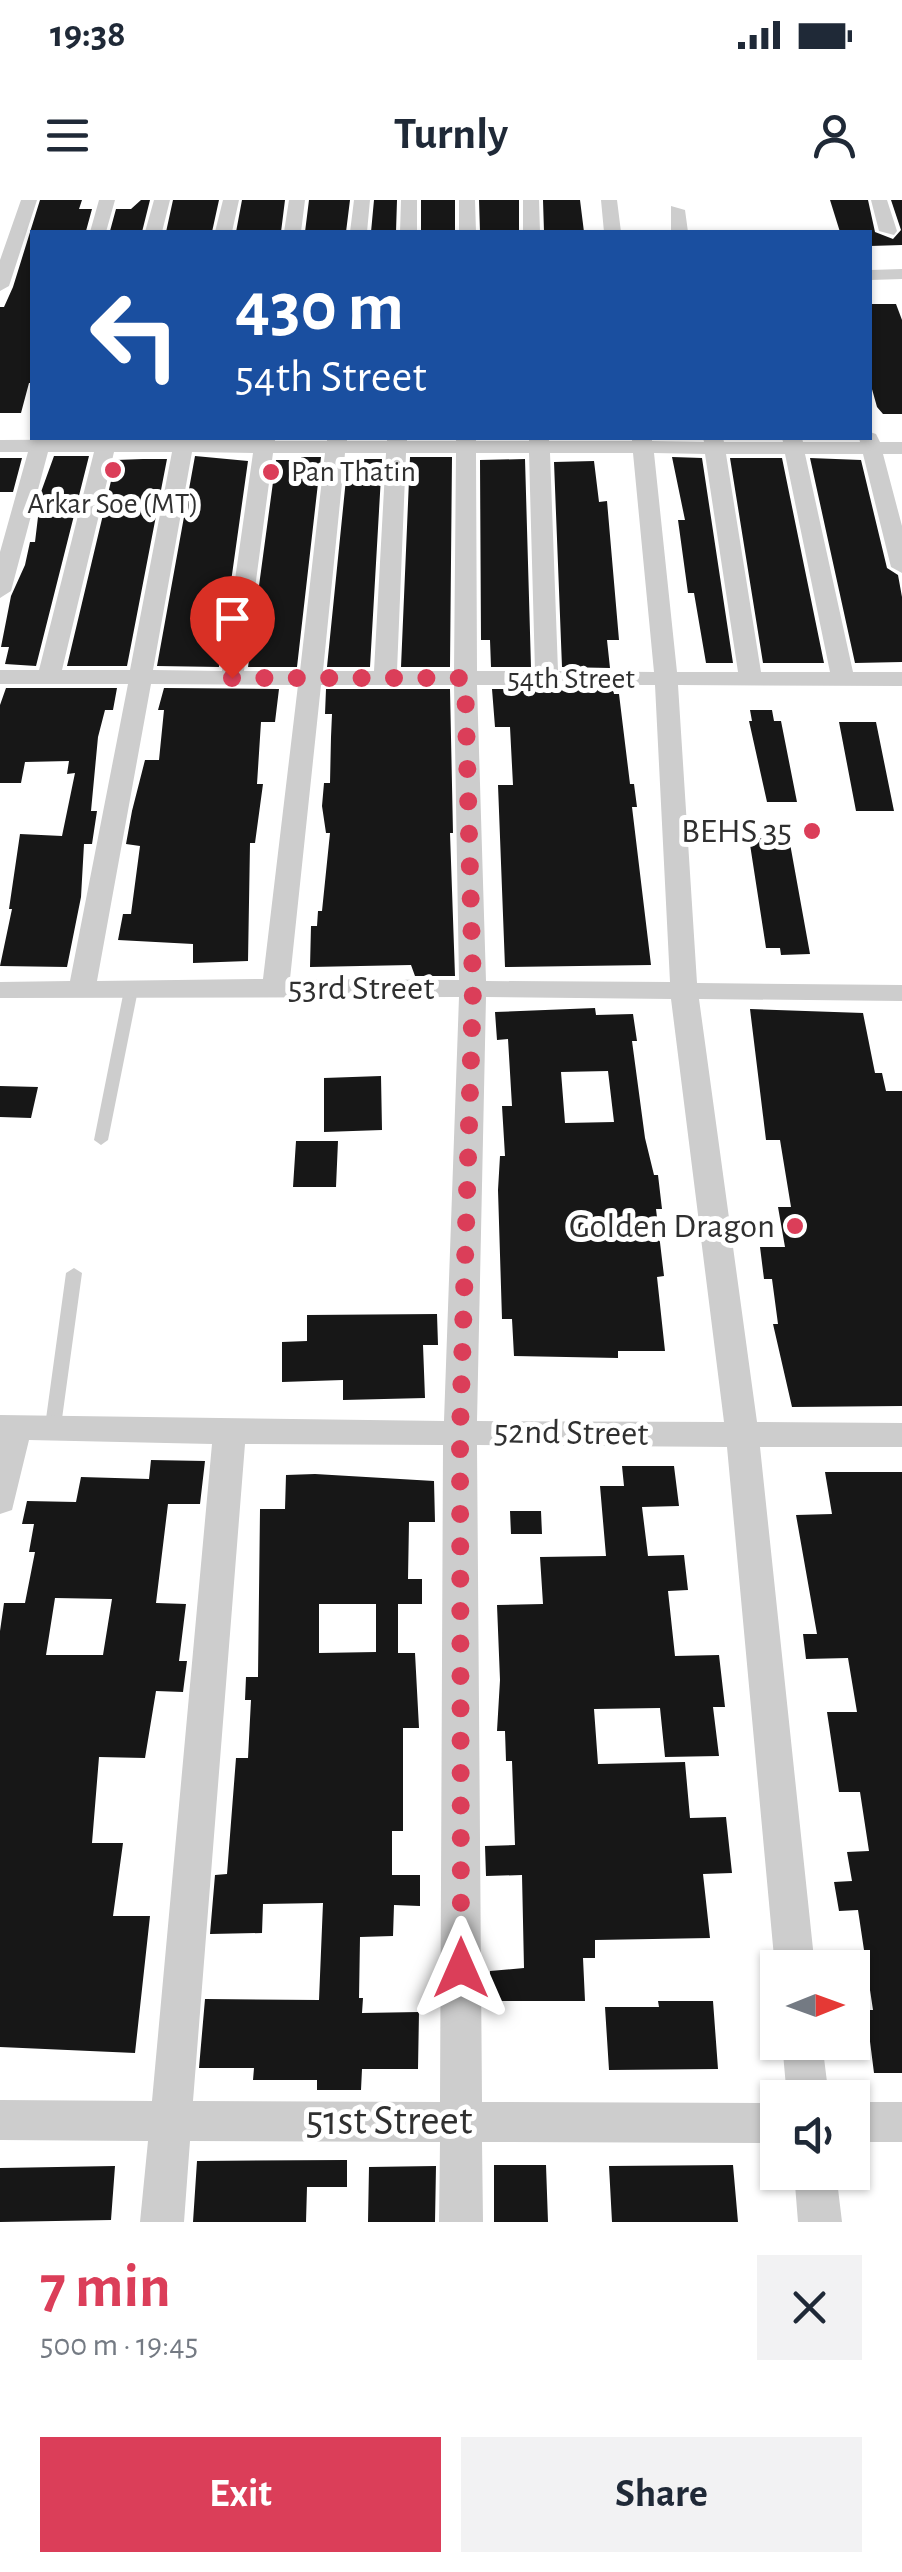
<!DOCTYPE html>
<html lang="en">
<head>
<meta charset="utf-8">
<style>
  :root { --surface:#fff; --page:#f2f2f3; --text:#1f2937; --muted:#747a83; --accent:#db3e59 }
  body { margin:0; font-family:"Alegreya Sans",sans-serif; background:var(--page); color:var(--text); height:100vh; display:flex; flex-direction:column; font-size:38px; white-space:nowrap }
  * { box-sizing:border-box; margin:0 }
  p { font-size:32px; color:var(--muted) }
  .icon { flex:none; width:55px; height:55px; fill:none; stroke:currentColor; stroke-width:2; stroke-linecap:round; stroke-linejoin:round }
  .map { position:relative; height:2022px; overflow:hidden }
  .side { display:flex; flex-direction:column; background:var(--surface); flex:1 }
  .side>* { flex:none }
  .guide { position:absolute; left:30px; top:30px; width:842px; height:210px; border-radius:0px; box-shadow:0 2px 8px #0004; background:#1a4fa0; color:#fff; overflow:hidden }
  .needle { width:65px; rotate:89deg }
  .fabs { position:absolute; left:760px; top:1750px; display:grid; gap:20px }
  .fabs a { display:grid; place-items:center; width:110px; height:110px; border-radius:0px; background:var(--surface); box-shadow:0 2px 8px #0004; font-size:50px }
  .pin { position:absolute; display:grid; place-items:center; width:85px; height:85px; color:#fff; margin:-102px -42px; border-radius:50% 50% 50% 0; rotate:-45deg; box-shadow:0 0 10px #0007 }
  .pin .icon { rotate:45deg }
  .me { position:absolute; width:110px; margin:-55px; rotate:0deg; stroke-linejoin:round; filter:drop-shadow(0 0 8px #0008) }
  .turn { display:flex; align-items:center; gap:35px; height:210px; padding:0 40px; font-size:45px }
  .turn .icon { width:130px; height:130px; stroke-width:2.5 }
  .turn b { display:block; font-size:70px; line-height:85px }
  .round { display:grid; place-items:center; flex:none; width:105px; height:105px; border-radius:0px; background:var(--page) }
  .headline { display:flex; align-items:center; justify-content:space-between; height:170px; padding:0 40px }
  h1 { font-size:60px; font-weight:700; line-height:75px; color:var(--accent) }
  .primary-button { display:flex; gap:20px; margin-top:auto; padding:20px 40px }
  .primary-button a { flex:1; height:115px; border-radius:0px; background:var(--accent); color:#fff; font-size:40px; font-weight:700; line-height:115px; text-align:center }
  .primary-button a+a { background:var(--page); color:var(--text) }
  .status { display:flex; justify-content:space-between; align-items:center; height:70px; padding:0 50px; background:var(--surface); direction:ltr }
  .status svg { height:28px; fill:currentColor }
  header { display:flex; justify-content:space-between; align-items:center; height:130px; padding:0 40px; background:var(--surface); font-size:45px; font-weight:700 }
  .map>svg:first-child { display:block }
</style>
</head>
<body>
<div class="status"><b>19:38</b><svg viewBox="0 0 49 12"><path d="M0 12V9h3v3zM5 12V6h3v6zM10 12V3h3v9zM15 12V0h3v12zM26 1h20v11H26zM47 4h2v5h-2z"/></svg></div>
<header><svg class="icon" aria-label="menu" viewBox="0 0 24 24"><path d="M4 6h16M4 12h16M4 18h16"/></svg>Turnly<svg class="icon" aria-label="person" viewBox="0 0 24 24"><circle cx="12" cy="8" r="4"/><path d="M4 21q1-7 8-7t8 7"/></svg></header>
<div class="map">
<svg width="902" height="2022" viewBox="0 0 902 2022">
  <rect width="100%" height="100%" fill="#fff"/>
  <!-- building -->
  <path fill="#171717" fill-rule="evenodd" d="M40 0H82L79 9H92L86 31 32 32V183H29L21 213H0V107H4L13 87Z
    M141 0H150L142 32 110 31 116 9H131Z
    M173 0H219L212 32H166Z
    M242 0H285L281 32H236Z
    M309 0H350L346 32H305Z
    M374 0H397L396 32H371Z
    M421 0H455V32H421Z
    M479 0H519V32H480Z
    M543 0H580L584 32H544Z
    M830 0H868L875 32 893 39 901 30 891 0H902V45L870 46V32H840Z
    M870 104H896L902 120V214H883L877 207 870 182Z
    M54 256H89L36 466 5 464 9 447H1L11 396 25 365 30 342H35L41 292Z
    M195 256 248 261 219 467 157 466Z
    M301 257H321L297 467H248L276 260H301Z
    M410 257H452L450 467H401Z
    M672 257 702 258 733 463H706L694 393H688L678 320H685Z
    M0 258H22L13 292H0Z
    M730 258H782L824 463H763Z
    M810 258 861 260 887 368 898 375 902 397V462L855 463Z
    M143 259H167L127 466H67L116 260Z
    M348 259H382L370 467H327Z
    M525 259 531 467H491L490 440H481L480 260Z
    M594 261 599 302 607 301 619 440H607L610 468 562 467 554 262Z
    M6 488H117L113 510H105L98 537 91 611H97L92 644H84L81 697 67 767 0 766 12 709H9L20 634 62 636 75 573 67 574 69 561 25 562 21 583H0V505Z
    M164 488 279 489 275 522H261L257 584H263L255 643H250L248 761 193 763V744L118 740 123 714H131L140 646 126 644 132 611 145 560H159L164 510H158Z
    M326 489H450L453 633H450L455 776H415L411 765 310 767 311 726H317L318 711H322L330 633H326L322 606 324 583H330L331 537 332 514H325Z
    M492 489H613L614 494H619L630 584H634L637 607H632L651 765 505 767 498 585H513L510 527H495Z
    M750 510H772L774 521H781L797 602H767L749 521H752Z
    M839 522H876L894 611H856Z
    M749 638H789L810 754 781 755 780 748H766Z
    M595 808 596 815 633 814 637 841H632L645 938 654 975H658L662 1009H656L664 1076 657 1077 665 1151H618V1158L514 1156 512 1119H502L498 990 500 956H505L502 906H512L508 839 497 840 495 812ZM608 871 614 922 565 923 561 872Z
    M750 809 863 813 875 873H882L886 891H902V1206L792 1207 773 1124H778L772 1079H764L760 1047H785L778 1007H791L780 940H766Z
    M381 876 382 930 324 932V878Z
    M0 886 38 887 31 918 0 917Z
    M296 941H338L336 987H293Z
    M437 1114 438 1145H423L425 1198 343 1200V1180L282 1182V1142L307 1141V1115Z
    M151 1260 205 1261 200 1304H168L156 1403 186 1404 179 1461H187L183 1492 156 1491 145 1558 99 1557 92 1643H123L113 1716H150L135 1853 0 1847V1431L4 1403H25L35 1352H29L34 1324H22L27 1301 76 1302 81 1277 149 1279ZM55 1398 112 1399 103 1455H46Z
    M622 1266H674L679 1306 642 1307 648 1356 684 1355 688 1390 668 1391 675 1456 719 1455 725 1507H713L719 1556 665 1557 660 1508 594 1509 598 1564 685 1562 690 1618 726 1617 732 1673 703 1674 710 1738 595 1740V1758H583L585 1801H490V1771L524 1768 522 1675 486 1676 485 1646 515 1645 512 1561H506L505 1531H497L500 1480 497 1405 543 1404 540 1357 606 1356 600 1286H624Z
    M825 1272H902V1873H874L866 1810H873L858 1710 839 1711 834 1682 852 1681 847 1652 869 1651 860 1592H839L827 1512H857L848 1458 806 1459 803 1434H817L796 1315 832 1314Z
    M315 1274 434 1281 435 1322H409L408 1379H422V1404H398V1453H415L419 1528H403V1631H392V1675H420V1706L394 1705 393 1736 360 1737 359 1798H363L362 1813 419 1812 418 1869H362L361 1890H317V1880H253L254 1868H199L205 1799 319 1800 323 1703 263 1704 262 1733 210 1734 215 1675 227 1674 236 1558H248L251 1500H245L246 1477H258L260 1309H285L286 1275ZM319 1404H376V1452L319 1453Z
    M510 1311H541L542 1334H511Z
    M658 1801H713L718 1869 609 1870 605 1807H659Z
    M347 1960V1987H307L306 2022H193L197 1961Z
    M494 1965H546L548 2022H494Z
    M733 1965 738 2022H612L609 1966Z
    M115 1966 111 2020 0 2022V1968Z
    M436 1966 435 2022H368L369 1967Z"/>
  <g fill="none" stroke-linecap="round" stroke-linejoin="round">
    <!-- lane -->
    <path fill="#cdcdcd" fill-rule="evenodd" d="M131 786 138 790 108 940 101 945 94 940 124 790Z
      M74 1068 82 1073 61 1226 59 1230H47L45 1226 66 1073Z"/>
    <!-- street -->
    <path fill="#cdcdcd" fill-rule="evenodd" d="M21 0H37L9 86 0 91V60Z
      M99 0H115L106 32H90Z
      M154 0H170L162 32H145Z
      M223 0H239L232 32H215Z
      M289 0H305L301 32H284Z
      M354 0H370L367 32H350Z
      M401 0H417V32H400Z
      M459 0H475L476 32H459Z
      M523 0H539L540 32H523Z
      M601 0H617L621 32H604Z
      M871 0H887L897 31 894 35 879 31Z
      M671 6 685 10 688 32H671Z
      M902 69V79L870 80V70Z
      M870 232 876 234 880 242H902V254H883L902 326V373L891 367 863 254H805L853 472H902V486L678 485 697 783 902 785V801L699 799 757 1222 902 1223V1247H760L815 1768H778V1773L775 1768 727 1247 477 1245 482 1902 778 1903V1943L482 1942 483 2022H439L440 1942 190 1941 184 2022H140L148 1941 0 1940V1900L152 1901 212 1244 29 1240 12 1310 0 1314V1215L444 1221 459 797 0 798V782L70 781 128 484H0V470H39L94 252H48L11 391 0 398V352L28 252H0V240L275 238V241H327V238H347V241H387V238H407V241H456V238H476V241H529V238H549V241H632V238H652V241L704 242 703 238H723L724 242H783L782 238H802L803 242H860L859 238H870ZM114 252H172L130 470H62ZM192 252 253 253 222 471 153 470ZM273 253H325L300 471H244ZM345 253H386L374 471H323ZM406 253H456L454 471H397ZM476 253H529L535 471H477ZM550 253H633L654 472 558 471ZM654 253 705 254 738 472H677ZM726 254H785L830 472H761ZM151 484 298 485 263 779 97 781ZM321 485H454L459 780 290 779ZM477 485H655L670 782 486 781ZM486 797 671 799 724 1222 477 1221ZM245 1244 443 1245 440 1902 193 1901Z
      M782 1842H822L829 1898H787Z
      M852 1902H902V1942H852Z
      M794 1972H836L842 2022H798Z"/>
  </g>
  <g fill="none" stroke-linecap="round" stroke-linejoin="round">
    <!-- route -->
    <path stroke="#db3e59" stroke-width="18" stroke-dasharray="0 32.4" d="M232 478H465L473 789 460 1232 461 1768"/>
  </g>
  <!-- markers -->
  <g fill="#db3e59" stroke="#fff" stroke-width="4">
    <circle cx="113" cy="270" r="10"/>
    <circle cx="271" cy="272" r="10"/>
    <circle cx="812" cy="631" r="10"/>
    <circle cx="795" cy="1026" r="10"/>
  </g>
  <g text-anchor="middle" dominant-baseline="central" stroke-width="10" stroke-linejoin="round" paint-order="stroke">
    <!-- far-poi labels -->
    <g font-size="30" fill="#303030" stroke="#fff" text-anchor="start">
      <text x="291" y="272">Pan Thatin</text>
      <text x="113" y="304" text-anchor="middle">Arkar Soe (MT)</text>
    </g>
    <!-- far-street labels -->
    <g font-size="30" fill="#303030" stroke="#fff">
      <text x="571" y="479">54th Street</text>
    </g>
    <!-- poi labels -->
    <g font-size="35" fill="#303030" stroke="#fff" text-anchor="end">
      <text x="792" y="631">BEHS 35</text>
      <text x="775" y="1026">Golden Dragon</text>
    </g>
    <!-- street labels -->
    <g font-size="35" fill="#303030" stroke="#fff">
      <text x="361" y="788">53rd Street</text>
      <text transform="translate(571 1233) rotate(1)">52nd Street</text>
    </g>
    <!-- near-street labels -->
    <g font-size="42" fill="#303030" stroke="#fff">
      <text x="389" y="1921">51st Street</text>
    </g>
  </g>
</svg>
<div class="fabs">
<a><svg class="needle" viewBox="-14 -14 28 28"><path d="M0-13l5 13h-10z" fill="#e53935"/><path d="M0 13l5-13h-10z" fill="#747a83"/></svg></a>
<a><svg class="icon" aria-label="sound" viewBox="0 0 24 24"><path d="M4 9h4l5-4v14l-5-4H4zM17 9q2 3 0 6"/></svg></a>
</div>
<div class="pin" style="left:232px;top:478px;background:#d93025"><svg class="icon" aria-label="arrive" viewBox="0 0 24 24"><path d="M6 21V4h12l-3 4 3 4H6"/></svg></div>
<svg class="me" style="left:461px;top:1768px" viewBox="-20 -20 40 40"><path d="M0-17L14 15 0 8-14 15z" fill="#db3e59" stroke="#fff" stroke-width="4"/></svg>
<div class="guide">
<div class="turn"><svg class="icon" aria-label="left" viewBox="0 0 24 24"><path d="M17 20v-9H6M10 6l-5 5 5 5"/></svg><div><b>430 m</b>54th Street</div></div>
</div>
</div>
<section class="side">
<div class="headline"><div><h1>7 min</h1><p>500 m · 19:45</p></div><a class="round"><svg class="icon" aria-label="close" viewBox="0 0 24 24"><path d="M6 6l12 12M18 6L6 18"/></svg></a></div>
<div class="primary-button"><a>Exit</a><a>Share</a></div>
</section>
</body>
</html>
